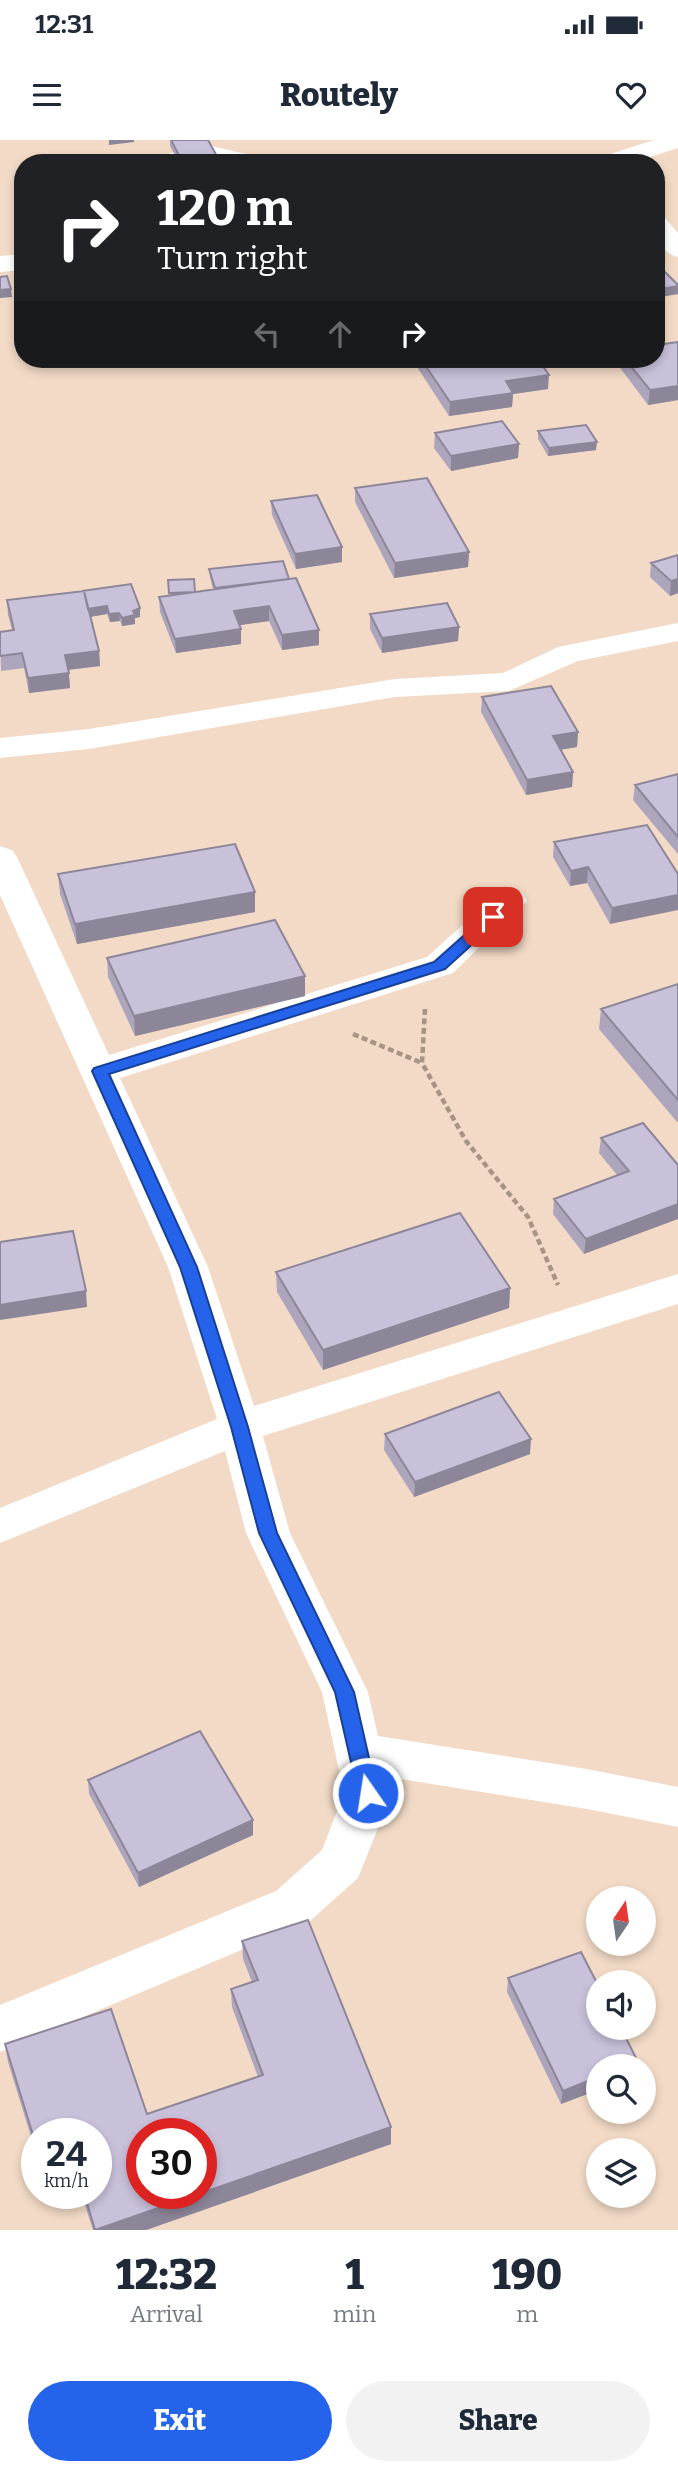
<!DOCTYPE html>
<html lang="en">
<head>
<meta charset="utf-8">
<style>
  :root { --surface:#fff; --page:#f2f2f3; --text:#1f2937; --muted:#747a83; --accent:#2563eb }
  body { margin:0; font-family:Bitter,serif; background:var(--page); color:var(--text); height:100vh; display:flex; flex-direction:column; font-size:26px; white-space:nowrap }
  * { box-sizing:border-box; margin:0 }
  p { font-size:23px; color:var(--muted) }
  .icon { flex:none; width:38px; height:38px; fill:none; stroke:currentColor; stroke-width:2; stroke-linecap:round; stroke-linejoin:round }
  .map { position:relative; height:2090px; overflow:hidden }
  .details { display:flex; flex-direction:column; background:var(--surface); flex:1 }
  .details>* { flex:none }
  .top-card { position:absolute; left:14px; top:14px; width:651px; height:214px; border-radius:28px; box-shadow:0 4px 10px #0003; background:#202124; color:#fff; overflow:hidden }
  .needle { width:46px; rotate:13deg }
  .fabs { position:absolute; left:586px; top:1746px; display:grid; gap:14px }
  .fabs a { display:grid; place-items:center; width:70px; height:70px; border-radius:50%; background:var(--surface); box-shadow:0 4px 10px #0003; font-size:35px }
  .speed { position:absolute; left:21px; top:1978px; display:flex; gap:14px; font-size:35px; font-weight:700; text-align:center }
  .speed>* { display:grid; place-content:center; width:91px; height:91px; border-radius:50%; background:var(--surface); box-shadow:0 4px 10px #0003; line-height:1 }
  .speed small { font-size:18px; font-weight:400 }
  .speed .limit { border:10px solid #d22; background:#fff; color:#111 }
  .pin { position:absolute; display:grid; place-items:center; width:60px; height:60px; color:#fff; margin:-30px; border-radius:14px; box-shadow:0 4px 10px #0006 }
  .me { position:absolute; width:77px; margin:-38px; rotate:347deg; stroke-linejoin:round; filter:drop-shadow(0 0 5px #0008) }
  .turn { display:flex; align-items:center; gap:24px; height:147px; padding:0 28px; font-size:32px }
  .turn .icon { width:91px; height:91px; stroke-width:2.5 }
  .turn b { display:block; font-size:49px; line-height:60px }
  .lanes { display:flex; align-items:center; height:66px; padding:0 28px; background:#0003; justify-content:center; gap:35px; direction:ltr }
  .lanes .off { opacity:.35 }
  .eta { display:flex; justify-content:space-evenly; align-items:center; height:119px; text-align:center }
  .eta b { font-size:42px; font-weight:800; line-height:49px }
  .action { display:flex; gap:14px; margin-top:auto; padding:14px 28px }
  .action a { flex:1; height:80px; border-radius:42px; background:var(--accent); color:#fff; font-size:28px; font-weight:800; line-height:80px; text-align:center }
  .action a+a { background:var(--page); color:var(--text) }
  .status { display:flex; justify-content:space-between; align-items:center; height:49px; padding:0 35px; background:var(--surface); direction:ltr }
  .status svg { height:19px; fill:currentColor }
  header { display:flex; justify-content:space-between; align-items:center; height:91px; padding:0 28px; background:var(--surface); font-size:32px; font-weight:800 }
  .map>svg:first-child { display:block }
</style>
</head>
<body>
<div class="status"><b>12:31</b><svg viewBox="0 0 49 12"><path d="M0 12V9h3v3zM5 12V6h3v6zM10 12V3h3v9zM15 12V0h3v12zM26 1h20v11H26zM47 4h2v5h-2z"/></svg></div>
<header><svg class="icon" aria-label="menu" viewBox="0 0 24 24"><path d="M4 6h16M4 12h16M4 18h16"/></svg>Routely<svg class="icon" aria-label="heart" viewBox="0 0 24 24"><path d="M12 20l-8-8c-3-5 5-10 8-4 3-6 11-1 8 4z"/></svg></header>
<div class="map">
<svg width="678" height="2090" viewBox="0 0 678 2090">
  <rect width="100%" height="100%" fill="#f2dac6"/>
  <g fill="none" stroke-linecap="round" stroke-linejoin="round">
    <!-- path -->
    <path stroke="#a69484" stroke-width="4.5" stroke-dasharray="6 3.5" stroke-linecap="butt" d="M425 869 422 923 466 1001 528 1077 558 1145
      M353 894 422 923"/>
    <!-- minor -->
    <path fill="#fff" fill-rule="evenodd" d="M654 0H678V8L632 23H595L598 18Z
      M211 6 264 18 267 23H222L202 18 199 13 202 8Z
      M176 11 185 13 188 18 185 23H155L158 18Z
      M656 76 665 78 678 93V117C657 111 656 94 656 76Z
      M23 114V130L0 132V116Z
      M678 483V501L578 521 509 551 395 557 89 609 0 618V598L89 589 395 539 503 533 558 507Z
      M0 706 12 710 17 717 109 915 427 817 498 753 510 750 522 753 527 761 453 833 120 938 208 1127 254 1266 678 1134V1164L263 1296 290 1393 368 1552 378 1596 587 1629 678 1647V1687L587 1669 388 1637 392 1653 358 1738 310 1781 0 1912V1865L276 1751 322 1710 344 1653 322 1552 246 1393 225 1311 0 1403V1368L217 1279 168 1127 0 755Z"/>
  </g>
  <!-- wall -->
  <path fill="#ada5bb" d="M170 0H208L219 20V23H179L170 6Z
    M656 134 678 145V154L660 157 656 153Z
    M678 202V260L648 265 618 225 619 219H656Z
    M415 219H486L489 223 548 249 513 254 512 267 449 276 415 224Z
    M538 291 596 310 548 316 538 299Z
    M435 293 519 304 518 318 451 331 434 308Z
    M355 348 469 412 468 427 394 438 355 362Z
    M271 361 342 407V422L296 429 272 375Z
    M678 415V453L670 456 650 437 651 423Z
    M209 429 289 439 319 490V505L282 510 269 481 239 485 241 504 176 513 160 472 159 457 169 456 168 440 195 452 213 450 210 437Z
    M7 460 140 468V477L135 478V484L122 486 120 481 110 482 107 474 90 477 99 511 100 526 68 530 70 548 29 553 24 528 1 531 0 492 12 490 8 475Z
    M370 474 459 487 458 501 382 513 370 489Z
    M482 557 578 592 577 607 560 610 573 632 572 647 526 655 481 572Z
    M678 634V714L633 660 635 645Z
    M554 702 678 734 610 784 587 743 570 746 553 717Z
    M58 734 255 772 77 804 60 754Z
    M107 818 305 856 135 896 108 837Z
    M678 844V982H677L599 889 601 869Z
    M601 998 678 1025 584 1114 553 1074 554 1059 618 1036 599 1013Z
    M276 1132 510 1148 509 1168 323 1230 277 1152Z
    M385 1294 530 1314 414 1357 384 1310Z
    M88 1640 253 1695 139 1747 89 1654Z
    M242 1801 391 2004 146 2090H93L81 2053H96V1993H37V2016L8 1922 5 1904 147 1974 258 1937 232 1867 231 1849 252 1842 243 1819Z
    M508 1838 638 1922 637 1927H598V1950L561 1964 507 1852Z"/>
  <!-- shaded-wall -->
  <path fill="#8d8699" d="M109 0H134V2L109 5Z
    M219 20V23H197Z
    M678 146V154L660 157 661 149Z
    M11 149 12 157 0 158V150Z
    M549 235 548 249 513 254 512 267 449 276 450 262 506 241Z
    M678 246V260L648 265 650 250Z
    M597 302 596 310 548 316 549 308Z
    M519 304 518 318 451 331V316Z
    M342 407V422L296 429 295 414Z
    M469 412 468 427 394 438 395 423Z
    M678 439V453L670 456 671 441Z
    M107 466V474L89 477 88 469Z
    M269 466V481L234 486V471Z
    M140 468V477L135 478V484L122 486V478L133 471Z
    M119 473 120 481 110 482 109 474Z
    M459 487 458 501 382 513V498Z
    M241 489V504L176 513 175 499Z
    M319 490V505L282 510V495Z
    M99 511 100 526 66 530 65 515Z
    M69 533 70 548 29 553 28 538Z
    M578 592 577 607 552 611 553 596Z
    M573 632 572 647 526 655 527 640Z
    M588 727 587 743 570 746 571 731Z
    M255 752V772L77 804 75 784Z
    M678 755V770L610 784 612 768Z
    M305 836V856L135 896 134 876Z
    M678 1064V1079L584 1114 586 1099Z
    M510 1148 509 1168 323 1230V1210Z
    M86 1151 87 1167 0 1180V1165Z
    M531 1299 530 1314 414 1357 415 1342Z
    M253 1680V1695L139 1747 138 1733Z
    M638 1922 637 1927H625Z
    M598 1937V1950L561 1964 563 1951Z
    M391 1987V2004L146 2090H95Z"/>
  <!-- building -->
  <path fill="#c9c0da" stroke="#8d8699" stroke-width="2" fill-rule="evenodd" d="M171 0H208L219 20 197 23H183Z
    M665 132 678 145V146L661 149 656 145V134Z
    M7 136 11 149 0 150V137Z
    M678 202V246L650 250 625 219H656V205Z
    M421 219H486L489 223 514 219H538L549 235 506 241 513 253 450 262Z
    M502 281 519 304 451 316 435 293Z
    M586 285 597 302 549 308 538 291Z
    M427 338 469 412 395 423 355 348Z
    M317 355 342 407 295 414 271 361Z
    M678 415V439L671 441 651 423Z
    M283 421 289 439 215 448 209 429Z
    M296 438 319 490 282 495 269 466 234 471 241 489 175 499 159 457Z
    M194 439 195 452 169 453 168 440Z
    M131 444 140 468 133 471 135 475 122 478 119 473 109 474 107 466 88 469 84 451H82Z
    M84 451 99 511 65 515 69 533 28 538 22 513 0 516V492L14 490 7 460Z
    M447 463 459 487 382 498 370 474Z
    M551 546 578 592 553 596 573 632 527 640 482 557Z
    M678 634V697L635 645Z
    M647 685 678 734V755L612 768 588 727 571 731 554 702Z
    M235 704 255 752 75 784 58 734Z
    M275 780 305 836 134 876 107 818Z
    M678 844V960L601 869Z
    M643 983 678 1025V1064L586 1099 554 1059 629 1031 601 998Z
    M460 1073 510 1148 323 1210 276 1132Z
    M73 1091 86 1151 0 1165V1102Z
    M499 1252 531 1299 415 1342 385 1294Z
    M200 1591 253 1680 138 1733 88 1640Z
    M308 1780 391 1987 95 2090 84 2053H96V1993H37V2008L5 1904 111 1869 147 1974 263 1935 231 1849 258 1840 242 1801ZM142 1993H201V2053H142Z
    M581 1812 598 1845V1888H621L638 1922 625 1927H598V1937L563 1951 508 1838Z"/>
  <!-- route -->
  <path fill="#2563eb" stroke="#184099" stroke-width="2" d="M493 773 498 774 500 777 498 781 445 829 109 934 197 1127 248 1287 277 1393 354 1552 377 1653 375 1659 368 1661 361 1659 358 1653 335 1552 259 1393 231 1287 180 1127 92 931 94 928 434 822 488 774Z"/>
</svg>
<div class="fabs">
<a><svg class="needle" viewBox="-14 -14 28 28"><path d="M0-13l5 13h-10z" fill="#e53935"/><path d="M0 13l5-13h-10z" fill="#747a83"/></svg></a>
<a><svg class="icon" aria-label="sound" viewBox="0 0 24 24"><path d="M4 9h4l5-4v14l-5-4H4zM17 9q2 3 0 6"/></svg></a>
<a><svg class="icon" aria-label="search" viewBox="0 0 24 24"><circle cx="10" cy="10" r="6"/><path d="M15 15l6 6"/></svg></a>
<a><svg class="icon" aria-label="layers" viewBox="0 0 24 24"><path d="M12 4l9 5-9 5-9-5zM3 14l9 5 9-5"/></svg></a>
</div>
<div class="speed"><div>24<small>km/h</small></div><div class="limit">30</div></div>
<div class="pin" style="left:493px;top:777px;background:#d93025"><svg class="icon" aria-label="arrive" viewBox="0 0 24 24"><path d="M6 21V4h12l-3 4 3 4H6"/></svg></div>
<svg class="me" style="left:368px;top:1653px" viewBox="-20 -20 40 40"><circle r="17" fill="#2563eb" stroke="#fff" stroke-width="3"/><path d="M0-11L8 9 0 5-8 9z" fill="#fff"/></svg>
<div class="top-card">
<div class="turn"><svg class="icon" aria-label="right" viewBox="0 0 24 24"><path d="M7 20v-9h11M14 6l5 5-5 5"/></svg><div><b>120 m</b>Turn right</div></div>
<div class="lanes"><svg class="icon off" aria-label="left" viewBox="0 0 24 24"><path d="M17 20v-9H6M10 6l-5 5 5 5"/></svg><svg class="icon off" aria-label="ahead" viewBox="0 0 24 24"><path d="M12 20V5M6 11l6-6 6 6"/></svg><svg class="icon" aria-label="right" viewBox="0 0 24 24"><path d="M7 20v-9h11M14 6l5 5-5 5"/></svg></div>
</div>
</div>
<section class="details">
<div class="eta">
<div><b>12:32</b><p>Arrival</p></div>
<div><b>1</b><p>min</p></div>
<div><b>190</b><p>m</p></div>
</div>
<div class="action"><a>Exit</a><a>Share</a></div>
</section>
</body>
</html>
